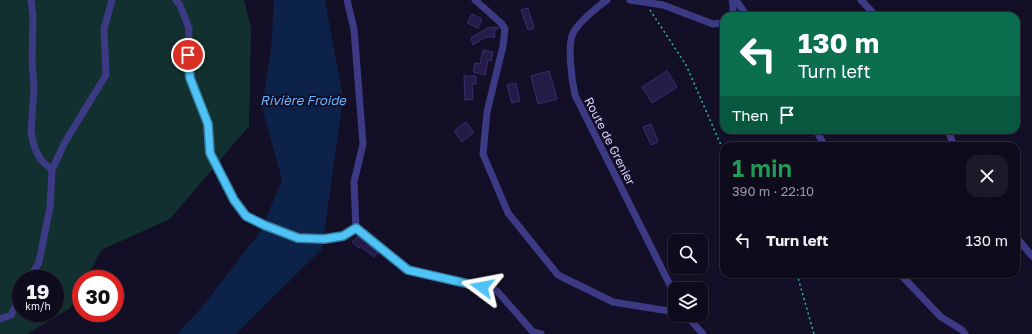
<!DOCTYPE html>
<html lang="en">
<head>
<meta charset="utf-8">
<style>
  :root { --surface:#0e0b1c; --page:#1c1929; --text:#f1f3f6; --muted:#9b9ba3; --line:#2e2b3b }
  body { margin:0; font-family:"Golos Text",sans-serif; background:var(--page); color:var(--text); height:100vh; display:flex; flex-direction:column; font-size:15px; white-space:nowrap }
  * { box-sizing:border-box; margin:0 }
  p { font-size:13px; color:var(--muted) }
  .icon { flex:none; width:22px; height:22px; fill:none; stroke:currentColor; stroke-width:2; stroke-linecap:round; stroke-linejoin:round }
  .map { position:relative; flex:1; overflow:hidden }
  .details { position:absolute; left:720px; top:142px; width:300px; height:136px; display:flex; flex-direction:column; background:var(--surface); border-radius:12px; box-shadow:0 1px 3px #0004,0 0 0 1px var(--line) }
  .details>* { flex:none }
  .banner { position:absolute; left:720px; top:12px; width:300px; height:122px; border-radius:12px; box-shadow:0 1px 3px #0004,0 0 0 1px var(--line); background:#0b6e4f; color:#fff; overflow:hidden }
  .fabs { position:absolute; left:668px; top:234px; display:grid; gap:8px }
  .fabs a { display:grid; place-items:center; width:40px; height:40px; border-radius:8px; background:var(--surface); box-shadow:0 1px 3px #0004,0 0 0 1px var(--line); font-size:20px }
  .speed { position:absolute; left:12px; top:270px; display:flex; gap:8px; font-size:20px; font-weight:700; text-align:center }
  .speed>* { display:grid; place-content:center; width:52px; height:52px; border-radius:50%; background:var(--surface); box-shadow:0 1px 3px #0004,0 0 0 1px var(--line); line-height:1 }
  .speed small { font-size:10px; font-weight:400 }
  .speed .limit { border:6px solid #d22; background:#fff; color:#111 }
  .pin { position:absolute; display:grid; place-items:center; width:34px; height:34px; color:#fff; margin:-17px; border:2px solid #fff; border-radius:50%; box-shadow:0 1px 4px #0007 }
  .me { position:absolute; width:44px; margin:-22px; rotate:283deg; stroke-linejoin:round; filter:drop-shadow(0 0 3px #0008) }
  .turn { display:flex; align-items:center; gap:14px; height:84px; padding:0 12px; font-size:18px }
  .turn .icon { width:52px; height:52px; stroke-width:2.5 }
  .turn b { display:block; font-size:28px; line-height:34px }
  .then { display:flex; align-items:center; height:38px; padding:0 12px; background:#0003; gap:8px; font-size:15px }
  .round { display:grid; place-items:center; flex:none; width:42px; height:42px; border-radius:12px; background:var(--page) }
  .head { display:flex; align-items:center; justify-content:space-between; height:68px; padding:0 12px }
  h1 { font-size:24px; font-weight:600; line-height:30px; color:#1e9e55 }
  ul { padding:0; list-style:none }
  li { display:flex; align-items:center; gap:12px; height:60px; padding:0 12px }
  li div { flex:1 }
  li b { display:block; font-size:15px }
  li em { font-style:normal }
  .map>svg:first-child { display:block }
</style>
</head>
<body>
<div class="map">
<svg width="1032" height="334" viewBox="0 0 1032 334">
  <rect width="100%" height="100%" fill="#130f26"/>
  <!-- green -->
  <path fill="#12302f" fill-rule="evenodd" d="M0 0H244L251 28 249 126 170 219 101 250 86 279H81V288L70 308 27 334H0ZM21 279H55V313H21Z"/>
  <!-- water -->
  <path fill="#0c2248" d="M274 0H325L343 98 322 249 236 334H177L202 307 260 232 282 180 262 107 271 50Z"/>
  <!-- building -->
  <path fill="#241b47" stroke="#3b2d73" d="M528 8 534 28 528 30 521 10Z
    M472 14 482 19 478 28 467 23Z
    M498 27 499 28 494 31 495 37H486L487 36 473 45 471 38 487 28Z
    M483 50 493 52 491 61 488 60 485 75 473 72 475 63 480 64Z
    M549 71 557 99 538 104 531 76Z
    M667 71 677 87 652 103 642 87Z
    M464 76H476V84H472L473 99 465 100Z
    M516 83 520 101 512 103 507 85Z
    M466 122 474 132 462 142 454 131Z
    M651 124 658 142 651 145 643 127Z
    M358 236 378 252 374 257 360 246 359 248 352 242Z"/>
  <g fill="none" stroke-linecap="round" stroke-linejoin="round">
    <!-- path -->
    <path stroke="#2fb8b0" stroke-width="1.5" stroke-dasharray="2 3" stroke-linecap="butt" d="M650 10 686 65 724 152
      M797 274 814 334"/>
    <!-- minor -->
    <path stroke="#3d3a85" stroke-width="7" d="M31 0 33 16 32 62 34 88 31 131 33 142 36 151 41 160 52 170
      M176 0 180 5 189 28 188 55 190 78 208 124 210 153 234 200 246 216 264 225 298 238 324 239 343 235 356 228 408 270 497 291 533 332 541 334
      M347 0 354 29 363 144 354 182 356 228
      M475 0 501 23 505 29 503 46 487 112 483 154 508 213 558 275 613 302 675 312
      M607 0C598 6 578 23 573 33 567 46 572 81 575 95L675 295
      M630 0 663 5 713 24 724 23
      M732 0 733 5V16
      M736 0 747 16
      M861 0 876 16
      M816 130 825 146
      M948 130 954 146
      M1016 237 1032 256
      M900 274 941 317 962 330 965 334
      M30 279 39 262 50 207 52 170 65 142 106 75 104 29 112 0
      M686 315 703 334
      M0 319 11 315 21 296"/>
  </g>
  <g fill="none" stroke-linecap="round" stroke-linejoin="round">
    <defs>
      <path id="route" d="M188 55 190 78 208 124 210 153 234 200 246 216 264 225 298 238 324 239 343 236 356 228 408 270 482 287"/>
    </defs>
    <!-- route casing -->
    <use href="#route" stroke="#337fa1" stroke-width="10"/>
    <!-- route -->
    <use href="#route" stroke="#4fc3f7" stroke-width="7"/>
  </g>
  <g text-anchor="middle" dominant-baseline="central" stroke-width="4" stroke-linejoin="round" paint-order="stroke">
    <!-- street labels -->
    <g font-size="12" fill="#d9d4ff" stroke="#130f26">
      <text transform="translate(610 141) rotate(63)">Route de Grenier</text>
    </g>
    <!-- water labels -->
    <g font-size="13" font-style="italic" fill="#62b6ff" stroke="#130f26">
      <text x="303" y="100">Rivière Froide</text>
    </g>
  </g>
</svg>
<div class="fabs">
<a><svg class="icon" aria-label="search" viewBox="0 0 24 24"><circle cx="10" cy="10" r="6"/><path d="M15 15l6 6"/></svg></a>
<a><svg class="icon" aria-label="layers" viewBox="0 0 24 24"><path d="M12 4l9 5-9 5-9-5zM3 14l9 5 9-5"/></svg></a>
</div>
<div class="speed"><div>19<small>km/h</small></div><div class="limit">30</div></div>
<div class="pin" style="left:188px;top:55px;background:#d93025"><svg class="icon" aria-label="arrive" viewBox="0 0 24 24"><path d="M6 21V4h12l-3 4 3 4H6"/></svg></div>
<svg class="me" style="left:482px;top:287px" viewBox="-20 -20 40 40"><path d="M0-17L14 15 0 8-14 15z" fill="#4fc3f7" stroke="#fff" stroke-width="4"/></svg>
<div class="banner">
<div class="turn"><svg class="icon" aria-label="left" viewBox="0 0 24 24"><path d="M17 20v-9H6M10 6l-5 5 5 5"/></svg><div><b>130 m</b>Turn left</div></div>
<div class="then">Then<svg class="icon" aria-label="arrive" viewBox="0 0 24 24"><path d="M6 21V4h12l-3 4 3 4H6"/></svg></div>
</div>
<section class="details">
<div class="head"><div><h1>1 min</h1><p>390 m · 22:10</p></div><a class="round"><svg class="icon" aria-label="close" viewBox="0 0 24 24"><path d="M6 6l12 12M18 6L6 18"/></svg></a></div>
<ul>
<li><svg class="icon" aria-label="left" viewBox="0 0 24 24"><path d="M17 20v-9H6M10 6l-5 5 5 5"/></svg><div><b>Turn left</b></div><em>130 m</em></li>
</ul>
</section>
</div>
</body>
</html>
